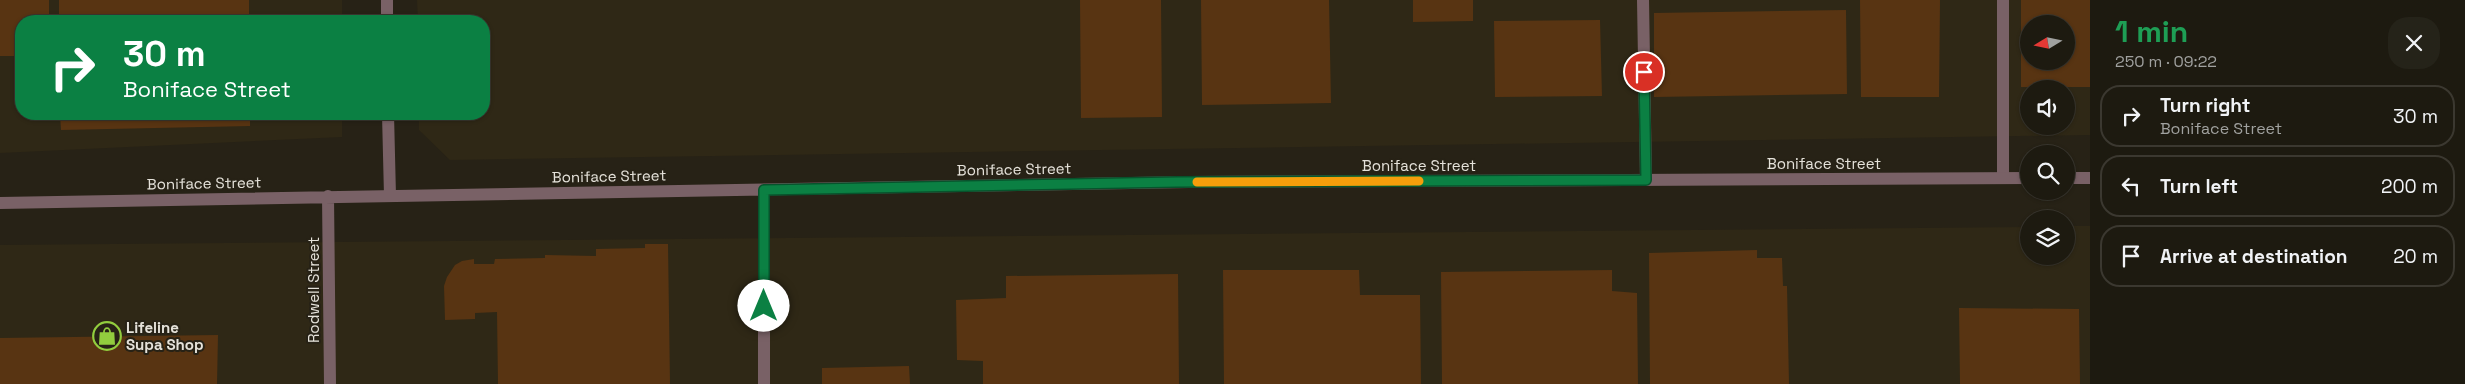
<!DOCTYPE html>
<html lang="en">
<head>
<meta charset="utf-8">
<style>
  :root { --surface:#1d1a10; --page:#252319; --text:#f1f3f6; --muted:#a0a19f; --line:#3b3830 }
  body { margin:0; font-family:"Space Grotesk",sans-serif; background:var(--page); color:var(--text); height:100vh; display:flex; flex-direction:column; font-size:19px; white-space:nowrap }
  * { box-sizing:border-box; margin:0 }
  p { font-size:16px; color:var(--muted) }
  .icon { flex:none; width:28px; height:28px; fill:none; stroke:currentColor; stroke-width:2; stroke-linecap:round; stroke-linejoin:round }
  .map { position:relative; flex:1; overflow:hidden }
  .side { display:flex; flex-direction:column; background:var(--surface); width:375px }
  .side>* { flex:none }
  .banner { position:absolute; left:15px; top:15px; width:475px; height:105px; border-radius:20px; box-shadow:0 1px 4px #0004,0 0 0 1px var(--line); background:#0b8043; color:#fff; overflow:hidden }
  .needle { width:32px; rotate:260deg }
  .fabs { position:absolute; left:2020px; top:15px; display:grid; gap:10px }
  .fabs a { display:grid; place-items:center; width:55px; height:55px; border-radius:50%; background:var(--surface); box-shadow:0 1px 4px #0004,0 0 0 1px var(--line); font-size:25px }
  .pin { position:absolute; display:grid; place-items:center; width:42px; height:42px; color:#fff; margin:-21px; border:2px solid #fff; border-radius:50%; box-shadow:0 1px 5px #0007 }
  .me { position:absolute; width:55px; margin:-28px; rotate:0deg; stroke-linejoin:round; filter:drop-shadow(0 0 4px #0008) }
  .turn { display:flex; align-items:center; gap:18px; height:105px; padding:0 25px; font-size:22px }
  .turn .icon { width:65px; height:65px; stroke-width:2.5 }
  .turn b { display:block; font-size:35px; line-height:42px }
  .round { display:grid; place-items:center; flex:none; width:52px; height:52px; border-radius:20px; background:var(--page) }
  .headline { display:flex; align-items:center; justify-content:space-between; height:85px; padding:0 25px }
  h1 { font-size:30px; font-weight:800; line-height:38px; color:#1e9e55 }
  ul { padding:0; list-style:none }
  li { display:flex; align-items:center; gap:15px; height:62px; margin:0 10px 8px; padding:0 15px; border:2px solid var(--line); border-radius:20px }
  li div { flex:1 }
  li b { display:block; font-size:19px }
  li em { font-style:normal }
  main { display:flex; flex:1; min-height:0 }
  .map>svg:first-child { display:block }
</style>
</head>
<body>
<main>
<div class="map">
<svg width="2090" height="384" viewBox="0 0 2090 384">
  <rect width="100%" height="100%" fill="#272216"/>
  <!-- built -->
  <path fill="#2f2816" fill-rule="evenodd" d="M0 0H342V21H21V114H342V137L0 153Z
    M417 0H2090V135L450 160 419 130V114H484V21H418ZM2029 24H2066V61H2029ZM2029 89H2066V126H2029Z
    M2066 226H2090V384H0V245L2029 227V256H2066Z"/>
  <!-- building -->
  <path fill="#583412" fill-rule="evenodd" d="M0 0H49V21H21V56H0Z
    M59 0H249V21H59Z
    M1080 0H1161L1162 117 1081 118Z
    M1201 0H1329L1331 103 1202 105Z
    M1413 0H1473V21L1413 22Z
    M1860 0H1940L1939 97H1861Z
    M2021 0H2090V87H2021ZM2029 24H2066V61H2029Z
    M1846 10 1847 94 1654 97V13Z
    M1600 20 1602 96 1495 97 1494 21Z
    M60 114H250V126L61 130Z
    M645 244H668L670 384H498L497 312 475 313V319L445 320 444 286 447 277 455 265 462 261 474 259V264H494L495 259 545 258V255L596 256V249L645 248Z
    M1757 250V258H1782L1783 286H1787L1789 384H1650L1649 253Z
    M1223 270H1359L1360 295H1420L1421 384H1224Z
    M1612 270V291L1637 293 1638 384H1442L1441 272Z
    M1178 274 1179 384H983V361L957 360 956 300 1006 298V276Z
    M1959 308 2079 309 2080 384H1960Z
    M218 335 217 384H0V338Z
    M909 366 910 384H822V368Z"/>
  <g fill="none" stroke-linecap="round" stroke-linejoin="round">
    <!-- lane -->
    <path stroke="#796166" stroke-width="12" d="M1643 0 1646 180
      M2003 178V0"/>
    <!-- street -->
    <path stroke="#796166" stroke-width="12" d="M387 0V21
      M388 114 390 196
      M2066 178H2090
      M764 190V384
      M328 196 330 384
      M0 203 1189 182 2029 178"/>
  </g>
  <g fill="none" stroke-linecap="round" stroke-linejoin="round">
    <defs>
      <path id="route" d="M764 306V190L1177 182 1646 180 1644 72"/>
    </defs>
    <!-- route casing -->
    <use href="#route" stroke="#07532c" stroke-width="12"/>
    <!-- route -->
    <use href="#route" stroke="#0b8043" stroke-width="9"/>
    <!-- slow -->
    <path stroke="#f59e0b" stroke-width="9" d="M1197 182 1419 181"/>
  </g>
  <!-- icons -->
  <defs>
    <symbol id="shop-ring" viewBox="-11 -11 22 22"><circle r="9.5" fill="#272216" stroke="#92cd3e" stroke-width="1.5"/><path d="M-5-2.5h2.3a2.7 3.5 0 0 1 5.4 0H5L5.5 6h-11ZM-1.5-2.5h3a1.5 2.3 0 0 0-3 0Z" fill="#92cd3e"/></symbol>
  </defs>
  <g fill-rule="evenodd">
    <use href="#shop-ring" x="91" y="320" width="32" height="32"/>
  </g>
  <g text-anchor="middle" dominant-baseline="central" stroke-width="4" stroke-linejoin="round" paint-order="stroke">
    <!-- street labels -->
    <g font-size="15" fill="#e5e2da" stroke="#272216">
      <text x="1824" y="163">Boniface Street</text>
      <text x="1419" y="165">Boniface Street</text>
      <text transform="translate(1014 169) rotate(-1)">Boniface Street</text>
      <text transform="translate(609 176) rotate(-1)">Boniface Street</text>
      <text transform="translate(204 183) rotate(-1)">Boniface Street</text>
      <text transform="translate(313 290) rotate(-90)">Rodwell Street</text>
    </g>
    <!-- poi labels -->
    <g font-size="15" font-weight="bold" fill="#e5e2da" stroke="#272216" text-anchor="start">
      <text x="126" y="327">Lifeline<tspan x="126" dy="17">Supa Shop</tspan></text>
    </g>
  </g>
</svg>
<div class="fabs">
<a><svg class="needle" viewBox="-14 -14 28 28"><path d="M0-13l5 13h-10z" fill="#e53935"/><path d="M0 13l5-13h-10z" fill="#a0a19f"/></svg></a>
<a><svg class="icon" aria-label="sound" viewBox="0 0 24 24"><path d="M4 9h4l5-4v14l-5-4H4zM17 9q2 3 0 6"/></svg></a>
<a><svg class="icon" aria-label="search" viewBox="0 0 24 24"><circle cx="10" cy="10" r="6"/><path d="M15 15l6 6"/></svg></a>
<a><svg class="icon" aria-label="layers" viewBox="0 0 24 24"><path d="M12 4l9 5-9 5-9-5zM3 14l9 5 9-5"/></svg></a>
</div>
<div class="pin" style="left:1644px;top:72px;background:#d93025"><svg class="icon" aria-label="arrive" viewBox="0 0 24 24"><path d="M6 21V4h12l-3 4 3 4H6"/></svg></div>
<svg class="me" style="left:764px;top:306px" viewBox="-20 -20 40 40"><circle r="19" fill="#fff"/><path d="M0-13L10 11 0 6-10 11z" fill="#0b8043"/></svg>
<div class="banner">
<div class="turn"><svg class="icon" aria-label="right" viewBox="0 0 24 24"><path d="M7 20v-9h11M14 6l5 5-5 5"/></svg><div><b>30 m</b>Boniface Street</div></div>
</div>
</div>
<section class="side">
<div class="headline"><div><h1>1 min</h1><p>250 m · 09:22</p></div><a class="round"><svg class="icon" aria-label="close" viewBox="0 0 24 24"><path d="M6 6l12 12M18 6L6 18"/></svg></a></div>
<ul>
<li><svg class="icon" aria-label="right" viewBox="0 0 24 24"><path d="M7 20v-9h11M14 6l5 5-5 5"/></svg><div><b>Turn right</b><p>Boniface Street</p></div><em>30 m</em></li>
<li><svg class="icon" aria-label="left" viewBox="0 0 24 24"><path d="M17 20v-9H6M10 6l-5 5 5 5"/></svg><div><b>Turn left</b></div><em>200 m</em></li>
<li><svg class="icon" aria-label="arrive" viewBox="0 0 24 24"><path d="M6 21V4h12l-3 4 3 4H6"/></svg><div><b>Arrive at destination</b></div><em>20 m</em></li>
</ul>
</section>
</main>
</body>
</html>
